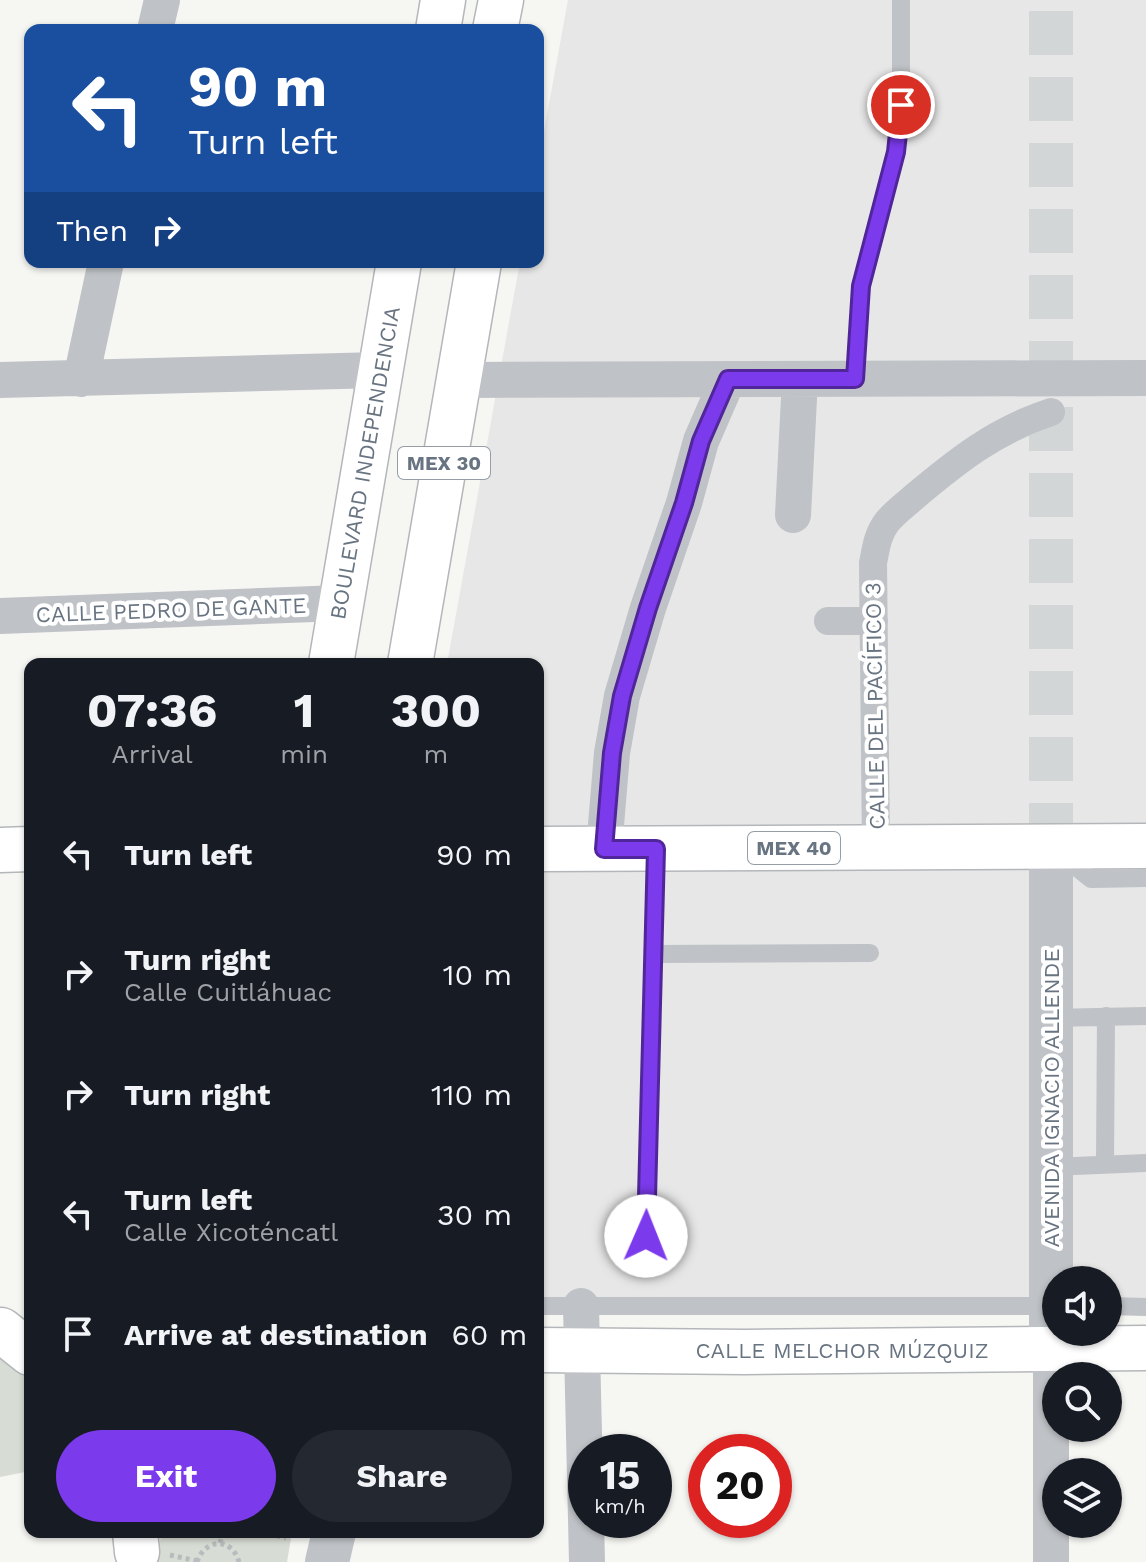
<!DOCTYPE html>
<html lang="en">
<head>
<meta charset="utf-8">
<style>
  :root { --surface:#171b24; --page:#242831; --text:#f1f3f6; --muted:#9ea1a6; --accent:#7c3aed }
  body { margin:0; font-family:"Work Sans",sans-serif; background:var(--page); color:var(--text); height:100vh; display:flex; flex-direction:column; font-size:30px; white-space:nowrap }
  * { box-sizing:border-box; margin:0 }
  p { font-size:26px; color:var(--muted) }
  .icon { flex:none; width:44px; height:44px; fill:none; stroke:currentColor; stroke-width:2; stroke-linecap:round; stroke-linejoin:round }
  .map { position:relative; flex:1; overflow:hidden }
  .drawer { position:absolute; left:24px; top:658px; width:520px; height:880px; display:flex; flex-direction:column; background:var(--surface); border-radius:16px; box-shadow:0 2px 6px #0004 }
  .drawer>* { flex:none }
  .guide { position:absolute; left:24px; top:24px; width:520px; height:244px; border-radius:16px; box-shadow:0 2px 6px #0004; background:#1a4fa0; color:#fff; overflow:hidden }
  .fabs { position:absolute; left:1042px; top:1266px; display:grid; gap:16px }
  .fabs a { display:grid; place-items:center; width:80px; height:80px; border-radius:50%; background:var(--surface); box-shadow:0 2px 6px #0004; font-size:40px }
  .speed { position:absolute; left:568px; top:1434px; display:flex; gap:16px; font-size:40px; font-weight:700; text-align:center }
  .speed>* { display:grid; place-content:center; width:104px; height:104px; border-radius:50%; background:var(--surface); box-shadow:0 2px 6px #0004; line-height:1 }
  .speed small { font-size:20px; font-weight:400 }
  .speed .limit { border:12px solid #d22; background:#fff; color:#111 }
  .pin { position:absolute; display:grid; place-items:center; width:68px; height:68px; color:#fff; margin:-34px; border:4px solid #fff; border-radius:50%; box-shadow:0 2px 8px #0007 }
  .me { position:absolute; width:88px; margin:-44px; rotate:1deg; stroke-linejoin:round; filter:drop-shadow(0 0 6px #0008) }
  .turn { display:flex; align-items:center; gap:28px; height:168px; padding:0 32px; font-size:36px }
  .turn .icon { width:104px; height:104px; stroke-width:2.5 }
  .turn b { display:block; font-size:56px; line-height:68px }
  .then { display:flex; align-items:center; height:76px; padding:0 32px; background:#0003; gap:16px; font-size:30px }
  .eta { display:flex; justify-content:space-evenly; align-items:center; height:136px; text-align:center }
  .eta b { font-size:48px; font-weight:700; line-height:56px }
  .action { display:flex; gap:16px; margin-top:auto; padding:16px 32px }
  .action a { flex:1; height:92px; border-radius:48px; background:var(--accent); color:#fff; font-size:32px; font-weight:700; line-height:92px; text-align:center }
  .action a+a { background:var(--page); color:var(--text) }
  ul { padding:0; list-style:none }
  li { display:flex; align-items:center; gap:24px; height:120px; padding:0 32px }
  li div { flex:1 }
  li b { display:block; font-size:30px }
  li em { font-style:normal }
  .map>svg:first-child { display:block }
</style>
</head>
<body>
<div class="map">
<svg width="1146" height="1562" viewBox="0 0 1146 1562">
  <rect width="100%" height="100%" fill="#f6f6f3"/>
  <!-- built -->
  <path fill="#e6e7e6" d="M568 0H1146V1309L1108 1310V1280H1056V1310L538 1313V664H447L520 262H538V164Z"/>
  <!-- green -->
  <path fill="#d7dcd4" d="M0 1324 30 1338V1471L0 1477Z
    M162 1532H292L287 1562H155Z"/>
  <g fill="none" stroke-linecap="round" stroke-linejoin="round">
    <!-- tertiary-tunnel -->
    <path stroke="#d2d6d6" stroke-width="44" stroke-dasharray="44 22" stroke-linecap="butt" d="M1051 847V0"/>
    <defs>
      <path id="primary" d="M438 30 443 0
        M495 30 501 0
        M331 664 399 262
        M410 664 479 262"/>
      <path id="trunk" d="M538 849 1146 846
        M0 850 30 849
        M1 1330 30 1353
        M538 1350 745 1352 1146 1348
        M135 1532 137 1552"/>
    </defs>
    <!-- primary casing -->
    <use href="#primary" stroke="#b3b6ba" stroke-width="47"/>
    <!-- trunk casing -->
    <use href="#trunk" stroke="#b4b7ba" stroke-width="47"/>
    <!-- path -->
    <path stroke="#b9bbbe" stroke-width="5" stroke-dasharray="4 4" stroke-linecap="butt" d="M261 1532 286 1538
      M220 1543 223 1532
      M170 1555 197 1561
      M197 1562C205 1538 232 1537 239 1562"/>
    <!-- service -->
    <path stroke="#bfc2c6" stroke-width="18" d="M855 379 861 286 896 152 901 105V0
      M1061 855 1091 879 1146 878
      M653 954 870 953
      M1051 1018 1146 1016
      M1105 1164 1106 1016
      M1051 1167 1146 1163
      M646 1236 656 849
      M538 1306H1051
      M1108 1306 1146 1307"/>
    <!-- pedestrian -->
    <path stroke="#bfc2c6" stroke-width="28" d="M828 621H874
      M876 848 873 563C876 549 877 535 887 522 894 513 905 505 914 497 958 460 996 430 1051 412"/>
    <!-- minor -->
    <path stroke="#bfc2c6" stroke-width="36" d="M155 30 162 0
      M81 379 106 262
      M0 380 380 370
      M458 380 1146 378
      M793 515 800 379
      M0 616 341 603
      M604 849 612 753 622 696 648 608 684 503 701 441 728 379
      M581 1306 587 1562
      M1051 1348V1562"/>
    <!-- tertiary -->
    <path stroke="#bfc2c6" stroke-width="44" d="M1051 847V1348
      M327 1562 334 1532"/>
    <!-- primary -->
    <use href="#primary" stroke="#fff" stroke-width="44"/>
    <!-- trunk -->
    <use href="#trunk" stroke="#fff" stroke-width="44"/>
  </g>
  <g fill="none" stroke-linecap="round" stroke-linejoin="round">
    <defs>
      <path id="route" d="M646 1236 656 849H604L612 753 622 696 648 608 684 503 701 441 728 379H855L861 286 896 152 901 105"/>
    </defs>
    <!-- route casing -->
    <use href="#route" stroke="#51269a" stroke-width="20"/>
    <!-- route -->
    <use href="#route" stroke="#7c3aed" stroke-width="14"/>
  </g>
  <g text-anchor="middle" dominant-baseline="central" stroke-width="8" stroke-linejoin="round" paint-order="stroke">
    <!-- shield labels -->
    <g fill="#fff" stroke="#959ea7" stroke-width="2">
      <rect x="398" y="447" width="92" height="32" rx="6"/>
      <rect x="748" y="832" width="92" height="32" rx="6"/>
    </g>
    <g font-size="20" font-weight="bold" fill="#687481">
      <text x="444" y="463">MEX 30</text>
      <text x="794" y="848">MEX 40</text>
    </g>
    <!-- street labels -->
    <g font-size="22" fill="#687481" stroke="#fff">
      <text transform="translate(365 463) rotate(-80)">BOULEVARD INDEPENDENCIA</text>
      <text transform="translate(171 610) rotate(-2)">CALLE PEDRO DE GANTE</text>
      <text transform="translate(875 706) rotate(-91)">CALLE DEL PACÍFICO 3</text>
      <text transform="translate(1051 1098) rotate(-90)">AVENIDA IGNACIO ALLENDE</text>
      <text x="842" y="1350">CALLE MELCHOR MÚZQUIZ</text>
    </g>
  </g>
</svg>
<div class="fabs">
<a><svg class="icon" aria-label="sound" viewBox="0 0 24 24"><path d="M4 9h4l5-4v14l-5-4H4zM17 9q2 3 0 6"/></svg></a>
<a><svg class="icon" aria-label="search" viewBox="0 0 24 24"><circle cx="10" cy="10" r="6"/><path d="M15 15l6 6"/></svg></a>
<a><svg class="icon" aria-label="layers" viewBox="0 0 24 24"><path d="M12 4l9 5-9 5-9-5zM3 14l9 5 9-5"/></svg></a>
</div>
<div class="speed"><div>15<small>km/h</small></div><div class="limit">20</div></div>
<div class="pin" style="left:901px;top:105px;background:#d93025"><svg class="icon" aria-label="arrive" viewBox="0 0 24 24"><path d="M6 21V4h12l-3 4 3 4H6"/></svg></div>
<svg class="me" style="left:646px;top:1236px" viewBox="-20 -20 40 40"><circle r="19" fill="#fff"/><path d="M0-13L10 11 0 6-10 11z" fill="#7c3aed"/></svg>
<div class="guide">
<div class="turn"><svg class="icon" aria-label="left" viewBox="0 0 24 24"><path d="M17 20v-9H6M10 6l-5 5 5 5"/></svg><div><b>90 m</b>Turn left</div></div>
<div class="then">Then<svg class="icon" aria-label="right" viewBox="0 0 24 24"><path d="M7 20v-9h11M14 6l5 5-5 5"/></svg></div>
</div>
<section class="drawer">
<div class="eta">
<div><b>07:36</b><p>Arrival</p></div>
<div><b>1</b><p>min</p></div>
<div><b>300</b><p>m</p></div>
</div>
<ul>
<li><svg class="icon" aria-label="left" viewBox="0 0 24 24"><path d="M17 20v-9H6M10 6l-5 5 5 5"/></svg><div><b>Turn left</b></div><em>90 m</em></li>
<li><svg class="icon" aria-label="right" viewBox="0 0 24 24"><path d="M7 20v-9h11M14 6l5 5-5 5"/></svg><div><b>Turn right</b><p>Calle Cuitláhuac</p></div><em>10 m</em></li>
<li><svg class="icon" aria-label="right" viewBox="0 0 24 24"><path d="M7 20v-9h11M14 6l5 5-5 5"/></svg><div><b>Turn right</b></div><em>110 m</em></li>
<li><svg class="icon" aria-label="left" viewBox="0 0 24 24"><path d="M17 20v-9H6M10 6l-5 5 5 5"/></svg><div><b>Turn left</b><p>Calle Xicoténcatl</p></div><em>30 m</em></li>
<li><svg class="icon" aria-label="arrive" viewBox="0 0 24 24"><path d="M6 21V4h12l-3 4 3 4H6"/></svg><div><b>Arrive at destination</b></div><em>60 m</em></li>
</ul>
<div class="action"><a>Exit</a><a>Share</a></div>
</section>
</div>
</body>
</html>
